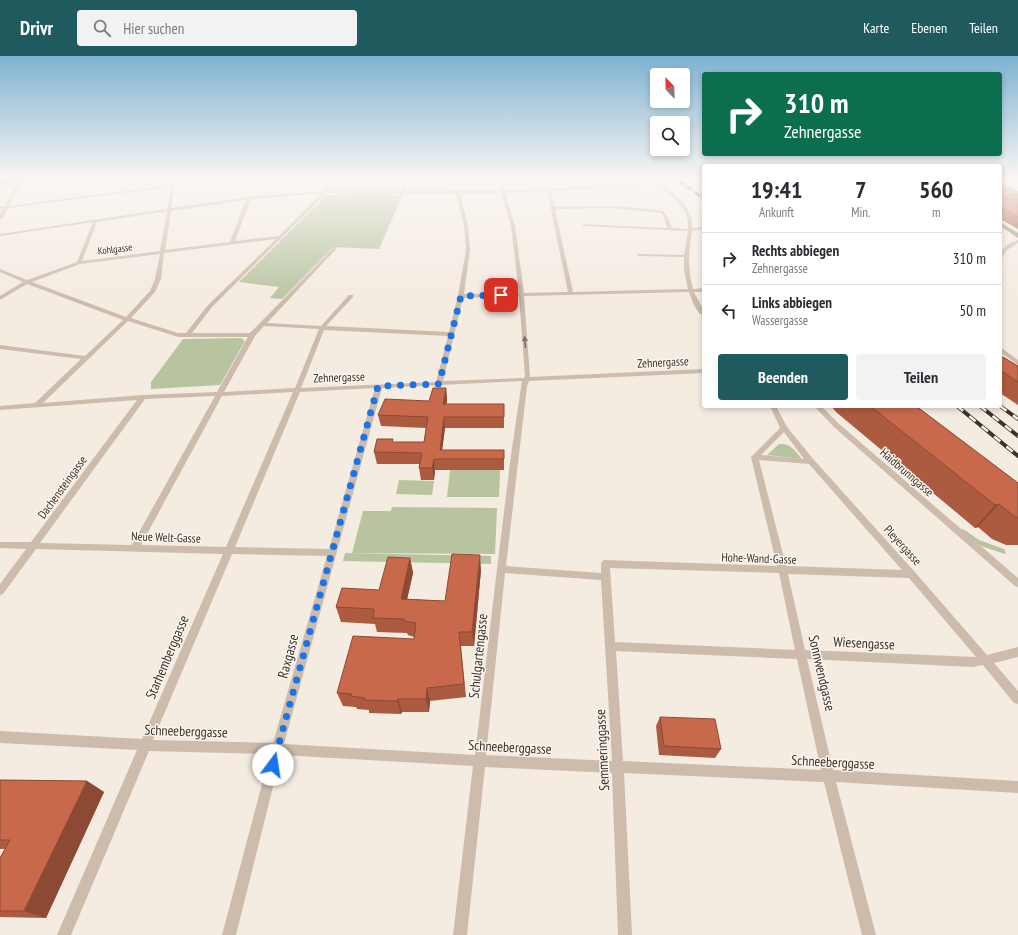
<!DOCTYPE html>
<html lang="de">
<head>
<meta charset="utf-8">
<style>
  :root { --surface:#fff; --page:#f2f2f3; --text:#2b2b33; --muted:#7c7c81; --line:#e1e1e2; --accent:#1f5a5e }
  body { margin:0; font-family:"PT Sans Narrow",sans-serif; background:var(--page); color:var(--text); height:100vh; display:flex; flex-direction:column; font-size:15px; white-space:nowrap }
  * { box-sizing:border-box; margin:0 }
  p { font-size:13px; color:var(--muted) }
  .icon { flex:none; width:22px; height:22px; fill:none; stroke:currentColor; stroke-width:2; stroke-linecap:round; stroke-linejoin:round }
  .map { position:relative; flex:1; overflow:hidden }
  .drawer { position:absolute; left:702px; top:108px; width:300px; height:244px; display:flex; flex-direction:column; background:var(--surface); border-radius:4px; box-shadow:0 2px 6px #0003 }
  .drawer>* { flex:none }
  .guide { position:absolute; left:702px; top:16px; width:300px; height:84px; border-radius:4px; box-shadow:0 2px 6px #0003; background:#0b6e4f; color:#fff; overflow:hidden }
  .needle { width:26px; rotate:337deg }
  .buttons { position:absolute; left:650px; top:12px; display:grid; gap:8px }
  .buttons a { display:grid; place-items:center; width:40px; height:40px; border-radius:4px; background:var(--surface); box-shadow:0 2px 6px #0003; font-size:20px }
  .pin { position:absolute; display:grid; place-items:center; width:34px; height:34px; color:#fff; margin:-17px; border-radius:8px; box-shadow:0 2px 6px #0006 }
  .me { position:absolute; width:44px; margin:-22px; rotate:14deg; stroke-linejoin:round; filter:drop-shadow(0 0 3px #0008) }
  .turn { display:flex; align-items:center; gap:14px; height:84px; padding:0 16px; font-size:18px }
  .turn .icon { width:52px; height:52px; stroke-width:2.5 }
  .turn b { display:block; font-size:28px; line-height:34px }
  .eta { display:flex; justify-content:space-evenly; align-items:center; height:68px; text-align:center }
  .eta b { font-size:24px; font-weight:700; line-height:28px }
  .primary-button { display:flex; gap:8px; margin-top:auto; padding:8px 16px }
  .primary-button a { flex:1; height:46px; border-radius:4px; background:var(--accent); color:#fff; font-size:16px; font-weight:700; line-height:46px; text-align:center }
  .primary-button a+a { background:var(--page); color:var(--text) }
  ul { padding:0; list-style:none }
  li { display:flex; align-items:center; gap:12px; height:52px; padding:0 16px; border-top:1px solid var(--line) }
  li div { flex:1 }
  li b { display:block; font-size:15px }
  li em { font-style:normal }
  header { display:flex; align-items:center; gap:24px; box-sizing:border-box; height:56px; padding:0 20px; background:var(--accent); color:#fff }
  header strong { font-size:19px }
  nav { display:flex; gap:22px; margin-inline-start:auto; font-size:14px }
  .search { width:280px; height:36px; background:var(--page); display:flex; align-items:center; gap:10px; box-sizing:border-box; padding:0 14px; border-radius:4px; color:var(--muted); font-size:15px }
  .map>svg:first-child { display:block }
</style>
</head>
<body>
<header>
<strong>Drivr</strong>
<div class="search"><svg class="icon" aria-label="search" viewBox="0 0 24 24"><circle cx="10" cy="10" r="6"/><path d="M15 15l6 6"/></svg>Hier suchen</div>
<nav><a>Karte</a><a>Ebenen</a><a>Teilen</a></nav>
</header>
<div class="map">
<svg width="1018" height="879" viewBox="0 0 1018 879">
  <rect width="100%" height="100%" fill="#f4ebe1"/>
  <!-- green -->
  <path fill="#b8c4a0" d="M389 137V139L402 140 379 193 333 191 282 243 270 242 279 231 239 226 327 139Z
    M241 282 245 285 220 329 151 333V326L183 283Z
    M779 388C791 387 795 395 802 403L767 399Z
    M450 414H500L499 441H447Z
    M399 424 434 425 432 439 396 438Z
    M392 451 497 452 495 498 352 497 363 455H391Z
    M963 473 979 484 1004 493 1006 497 1005 498 981 490 961 474Z
    M345 497 491 500V508L343 505Z"/>
  <g fill="none" stroke-linecap="round" stroke-linejoin="round">
    <!-- river -->
    <path fill="#7fb0b2" fill-rule="evenodd" d="M12 122H38L34 124 0 128V124Z"/>
    <!-- street -->
    <path fill="#cdbbac" fill-rule="evenodd" d="M50 122H64L21 128 9 150 171 129 172 122H176L171 152 249 141 324 135 329 122H333L328 135H401L404 122H408L405 135 500 134 499 126 503 122H507L503 126 504 134 549 133 653 126 649 123 652 122C670 136 693 147 692 172L704 171V173L692 175C689 196 687 211 693 233L704 232V236H694L704 255V261C696 256 692 245 689 236L524 240 530 321 704 313V317L529 325 527 330 506 510 601 517V508L602 505 605 504 777 510 751 401 780 372 770 350H776L787 371 814 404 914 515 987 599 1018 591V601L994 607 1018 635V648L1014 647 983 609 973 611 807 603 833 714 1018 725V737L836 726 876 879H862L824 726 624 717 632 879H618L612 717 485 711 467 879H453L473 710 281 699 236 879H222L270 698 149 695 71 879H57L137 694 0 687V675L142 683 223 498 36 493 3 538 0 539V528L26 493 0 492V486H31L137 344 0 354V350L35 347 81 303 0 293V289L85 300 123 264 27 228 0 244V240L23 226 0 216V213L27 224 77 206 93 166 0 180V178L167 153 171 131 8 152 2 163H0V158L3 153H0V151L5 150 17 128 0 130V128ZM655 128C672 140 689 149 688 173L672 172 667 159 663 155 651 153 611 150 555 151 551 135ZM547 135 568 236 524 237 515 170 505 137ZM322 137 279 180 235 185 251 143ZM327 137 456 138 464 169 466 194 458 240 449 276 326 270 353 241V239H349L321 270 267 267 337 192V191L335 190 250 277H192L212 251ZM501 137 511 170 519 237 464 238 470 194 468 169 460 138ZM246 144 230 186 165 194 171 155ZM611 152 661 157 663 159 667 172 584 168 582 169 584 170 688 175 684 199 639 198 637 199 639 200 684 201V214L688 233 573 236 555 153ZM167 155 160 195 82 205 97 166ZM276 183 208 249 186 277H178L131 262 155 236 161 223 164 197ZM160 198 155 223 150 235 126 261 32 226 80 208ZM519 240 525 319 524 322 443 325 463 242ZM128 265 178 281H248L217 336 143 339 43 347ZM264 270 319 273 295 332 224 336 255 280ZM324 274 448 280 436 326 301 332ZM522 325 511 399 497 513 475 699 284 688 382 332ZM375 332 329 493 235 491 300 336ZM293 336 226 491 141 489 222 340ZM215 340 132 489 40 487 145 343ZM784 376 804 403 761 399ZM759 404 809 408 902 514 786 510ZM232 498 327 500 273 687 153 684ZM610 512 779 517 795 594 615 586ZM505 517 601 524 612 705 486 699ZM788 518 909 522 976 601 805 594ZM616 595 797 603 821 714 623 705Z
      M1006 122H1012L1018 125V127Z
      M1018 184V187L1007 194 1002 202H1000C1000 192 1009 187 1018 184Z
      M1000 291 1018 304V309L1000 296Z
      M814 350H821L838 367 1018 522V531L1015 530 834 371Z"/>
    <!-- secondary -->
    <path fill="#a18a7d" fill-rule="evenodd" d="M1000 166 1018 177V182L1000 170Z"/>
    <defs>
      <path id="rail-far1" d="M675 122 704 143"/>
      <path id="rail" d="M957 350 1018 400
        M980 350 1018 380
        M1000 350 1018 363"/>
    </defs>
    <!-- rail-far1 casing -->
    <use href="#rail-far1" stroke="#3b302b" stroke-width="2.5"/>
    <!-- rail casing -->
    <use href="#rail" stroke="#3b302b" stroke-width="4"/>
    <!-- rail-far1 -->
    <use href="#rail-far1" stroke="#fbf5ee" stroke-width="1.5" stroke-dasharray="5" stroke-linecap="butt"/>
    <!-- rail -->
    <use href="#rail" stroke="#fbf5ee" stroke-width="2.5" stroke-dasharray="8" stroke-linecap="butt"/>
  </g>
  <!-- wall -->
  <path fill="#ac5a40" d="M1000 130 1018 136V173L1000 163Z
    M1000 302 1018 310V349L1000 337Z
    M446 332 447 344 446 348H504V372H445L442 394H504V414H435L434 424H421L419 412 420 408H377L374 396 393 386H424L426 372 381 370 378 359 429 345Z
    M831 350H916L1018 427V489H1006L992 483 978 471 975 472 836 356Z
    M410 502 413 517 407 543 445 545 481 514 474 590H461L466 641 430 645 429 656H402L401 658 369 657V654L357 653 356 651 343 650 337 637 414 583V581L408 579 407 577 377 576 375 568 341 566 336 551 379 534Z
    M660 661 721 693 715 702 659 699 656 670Z
    M0 724 87 725 104 736 46 862 0 861V802L5 793H0Z"/>
  <!-- shaded-wall -->
  <path fill="#8c4a34" d="M446 332 447 344 445 359 443 348Z
    M444 361 445 372 441 403 440 394Z
    M434 403 435 414 434 424 432 412Z
    M999 448 978 471 975 472 995 449Z
    M480 499 481 514 474 590 472 576Z
    M410 502 413 517 404 557 401 543Z
    M427 632 430 645 429 656 426 643Z
    M398 643 402 656 401 658 397 645Z
    M87 725 104 736 46 862 24 855Z"/>
  <!-- building -->
  <path fill="#c8694b" stroke="#8c4a34" d="M1000 130H1007L1018 136V139H1005L1004 143 1005 144H1018V161L1000 151Z
    M1003 301 1018 310V326L1000 314V302Z
    M433 332H446L443 348H504V361H444L440 394H504V403H434L432 412H419L422 397 374 396 377 383H393L392 386H424L428 361 378 359 385 343 429 345Z
    M870 350H916L1018 427V462L1014 460 999 448 995 449Z
    M452 498 480 499 472 576H459L464 628 427 632 426 643H398L397 645 364 644 365 642 351 640 352 638 337 637 353 580 414 583 416 567 404 565 405 563 373 562 374 553 336 551 342 532 379 534 388 501 410 502 401 543 445 545Z
    M660 661 715 663 721 693 664 690Z
    M0 724 87 725 24 855H0V802L10 784H0Z"/>
  <!-- one-way arrows -->
  <defs><path id="oneway-solid" d="M-6-.8H1V-3.2L6.5 0L1 3.2V.8H-6Z"/></defs>
  <use fill="#7d6f65" href="#oneway-solid" transform="translate(525 286) rotate(-95)"/>
  <!-- sky -->
  <linearGradient id="sky" x2="0" y2="1"><stop stop-color="#7eb2d2"/><stop offset="0.5" stop-color="#faf6f2"/><stop offset="1" stop-color="#faf6f2" stop-opacity="0"/></linearGradient>
  <rect width="1018" height="245" fill="url(#sky)"/>
  <g fill="none" stroke-linecap="round" stroke-linejoin="round">
    <!-- route -->
    <path stroke="#1a73e8" stroke-width="7" stroke-dasharray="0 12.6" d="M273 709 378 330 439 328 461 240 501 239"/>
  </g>
  <g text-anchor="middle" dominant-baseline="central" stroke-width="3" stroke-linejoin="round" paint-order="stroke">
    <!-- far-street labels -->
    <g font-size="10" fill="#3b302b" stroke="#fbf5ee">
      <text transform="translate(115 193) rotate(-7)">Kohlgasse</text>
    </g>
    <!-- street labels -->
    <g font-size="12" fill="#3b302b" stroke="#fbf5ee">
      <text transform="translate(663 306) rotate(-3)">Zehnergasse</text>
      <text transform="translate(339 321) rotate(-2)">Zehnergasse</text>
      <text transform="translate(907 416) rotate(41)">Haidbrunngasse</text>
      <text transform="translate(62 431) rotate(-54)">Dachensteingasse</text>
      <text transform="translate(166 481) rotate(2)">Neue Welt-Gasse</text>
      <text transform="translate(903 489) rotate(48)">Pleyergasse</text>
      <text transform="translate(759 502) rotate(2)">Hohe-Wand-Gasse</text>
    </g>
    <!-- near-street labels -->
    <g font-size="14" fill="#3b302b" stroke="#fbf5ee">
      <text transform="translate(864 587) rotate(3)">Wiesengasse</text>
      <text transform="translate(288 600) rotate(-75)">Raxgasse</text>
      <text transform="translate(478 600) rotate(-84)">Schulgartengasse</text>
      <text transform="translate(167 601) rotate(-67)">Starhemberggasse</text>
      <text transform="translate(822 617) rotate(77)">Sonnwendgasse</text>
      <text transform="translate(186 675) rotate(2)">Schneeberggasse</text>
      <text transform="translate(510 691) rotate(3)">Schneeberggasse</text>
      <text transform="translate(602 694) rotate(-93)">Semmeringgasse</text>
      <text transform="translate(833 706) rotate(3)">Schneeberggasse</text>
    </g>
  </g>
</svg>
<div class="buttons">
<a><svg class="needle" viewBox="-14 -14 28 28"><path d="M0-13l5 13h-10z" fill="#e53935"/><path d="M0 13l5-13h-10z" fill="#7c7c81"/></svg></a>
<a><svg class="icon" aria-label="search" viewBox="0 0 24 24"><circle cx="10" cy="10" r="6"/><path d="M15 15l6 6"/></svg></a>
</div>
<div class="pin" style="left:501px;top:239px;background:#d93025"><svg class="icon" aria-label="arrive" viewBox="0 0 24 24"><path d="M6 21V4h12l-3 4 3 4H6"/></svg></div>
<svg class="me" style="left:273px;top:709px" viewBox="-20 -20 40 40"><circle r="19" fill="#fff"/><path d="M0-13L10 11 0 6-10 11z" fill="#1a73e8"/></svg>
<div class="guide">
<div class="turn"><svg class="icon" aria-label="right" viewBox="0 0 24 24"><path d="M7 20v-9h11M14 6l5 5-5 5"/></svg><div><b>310 m</b>Zehnergasse</div></div>
</div>
<section class="drawer">
<div class="eta">
<div><b>19:41</b><p>Ankunft</p></div>
<div><b>7</b><p>Min.</p></div>
<div><b>560</b><p>m</p></div>
</div>
<ul>
<li><svg class="icon" aria-label="right" viewBox="0 0 24 24"><path d="M7 20v-9h11M14 6l5 5-5 5"/></svg><div><b>Rechts abbiegen</b><p>Zehnergasse</p></div><em>310 m</em></li>
<li><svg class="icon" aria-label="left" viewBox="0 0 24 24"><path d="M17 20v-9H6M10 6l-5 5 5 5"/></svg><div><b>Links abbiegen</b><p>Wassergasse</p></div><em>50 m</em></li>
</ul>
<div class="primary-button"><a>Beenden</a><a>Teilen</a></div>
</section>
</div>
</body>
</html>
